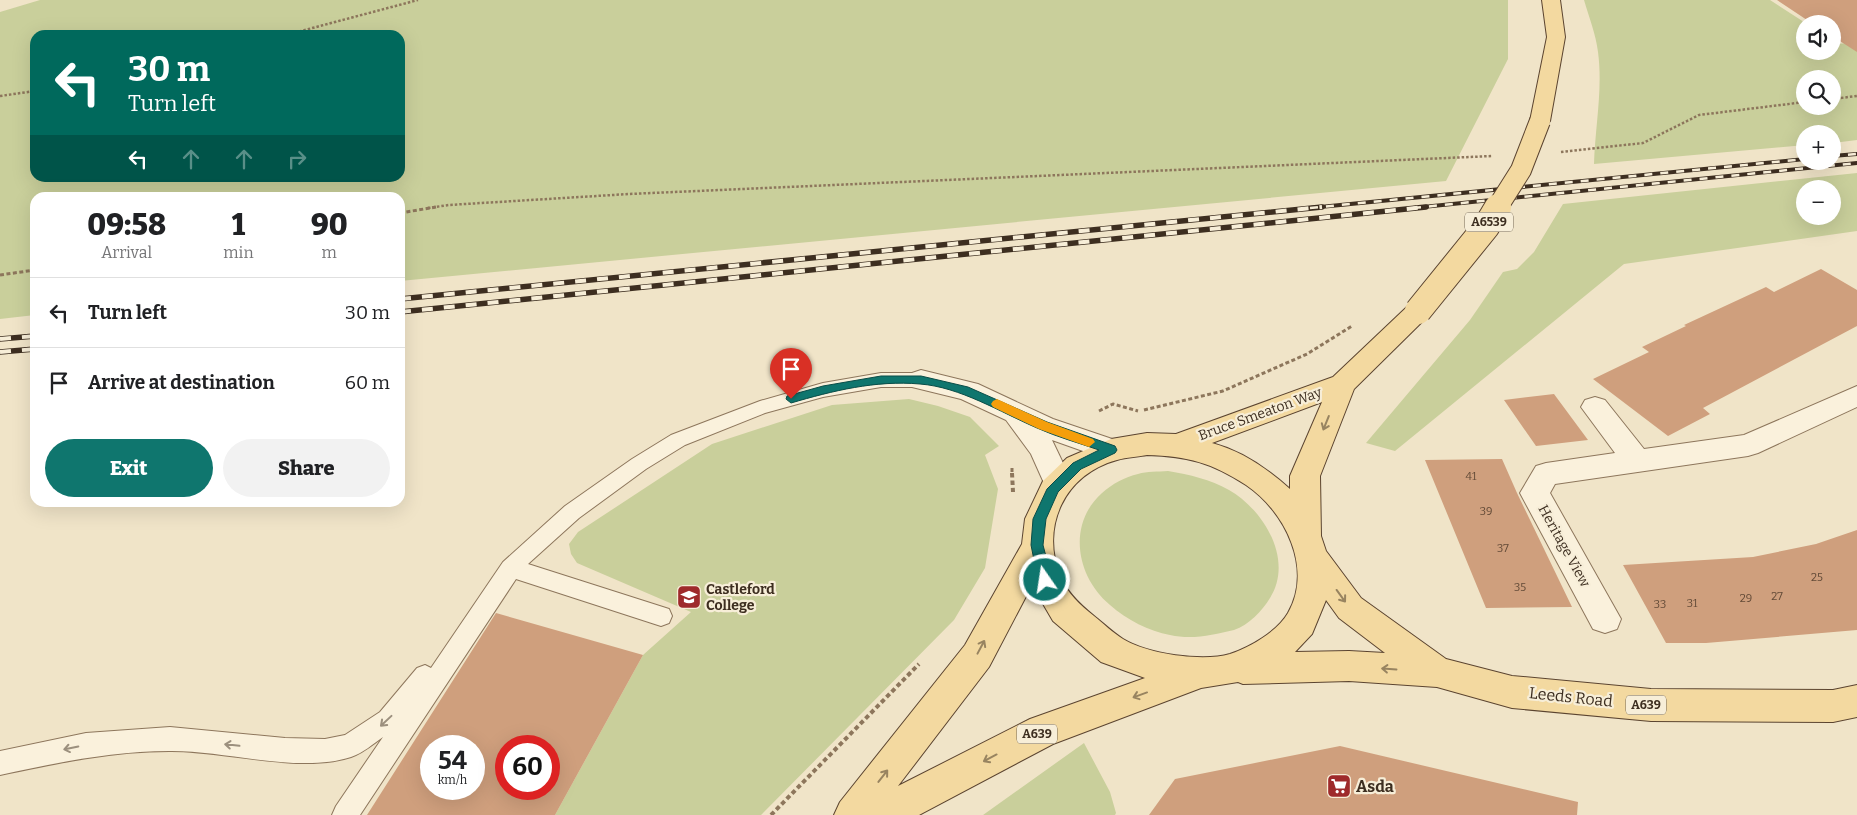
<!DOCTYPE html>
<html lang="en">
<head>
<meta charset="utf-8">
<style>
  :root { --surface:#fff; --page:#f2f2f2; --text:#202124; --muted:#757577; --line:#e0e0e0; --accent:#0f766e }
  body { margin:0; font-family:Bitter,serif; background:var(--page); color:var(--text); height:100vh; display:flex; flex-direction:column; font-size:19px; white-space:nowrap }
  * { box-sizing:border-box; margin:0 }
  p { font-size:16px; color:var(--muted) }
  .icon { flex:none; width:28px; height:28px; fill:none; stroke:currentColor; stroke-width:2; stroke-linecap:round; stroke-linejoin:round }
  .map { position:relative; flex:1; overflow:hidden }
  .details { position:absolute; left:30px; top:192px; width:375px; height:315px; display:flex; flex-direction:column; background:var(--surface); border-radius:15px; box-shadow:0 5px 20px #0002 }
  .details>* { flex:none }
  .top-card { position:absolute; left:30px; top:30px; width:375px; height:152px; border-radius:15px; box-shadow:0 5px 20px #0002; background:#00695c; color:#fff; overflow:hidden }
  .tools { position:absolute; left:1796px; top:15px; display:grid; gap:10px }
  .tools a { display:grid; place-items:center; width:45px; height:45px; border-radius:50%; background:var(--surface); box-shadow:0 5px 20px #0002; font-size:25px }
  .speed { position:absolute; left:420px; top:735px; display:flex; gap:10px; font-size:25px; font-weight:700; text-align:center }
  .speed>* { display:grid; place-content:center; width:65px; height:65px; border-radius:50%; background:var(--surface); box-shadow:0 5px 20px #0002; line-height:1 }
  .speed small { font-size:12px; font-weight:400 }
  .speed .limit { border:8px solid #d22; background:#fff; color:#111 }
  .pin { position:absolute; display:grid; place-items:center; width:42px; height:42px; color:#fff; margin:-51px -21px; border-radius:50% 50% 50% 0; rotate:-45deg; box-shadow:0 0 5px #0007 }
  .pin .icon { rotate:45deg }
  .me { position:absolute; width:55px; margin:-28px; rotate:347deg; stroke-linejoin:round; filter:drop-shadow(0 0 4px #0008) }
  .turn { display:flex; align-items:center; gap:18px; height:105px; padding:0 15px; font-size:22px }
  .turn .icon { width:65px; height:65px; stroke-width:2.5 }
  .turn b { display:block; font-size:35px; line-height:42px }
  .lanes { display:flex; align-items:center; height:48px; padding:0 15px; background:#0003; justify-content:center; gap:25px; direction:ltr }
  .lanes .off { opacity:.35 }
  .eta { display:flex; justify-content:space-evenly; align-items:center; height:85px; text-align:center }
  .eta b { font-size:30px; font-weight:800; line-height:35px }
  .button { display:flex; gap:10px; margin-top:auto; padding:10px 15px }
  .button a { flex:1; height:58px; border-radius:30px; background:var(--accent); color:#fff; font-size:20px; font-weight:800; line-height:58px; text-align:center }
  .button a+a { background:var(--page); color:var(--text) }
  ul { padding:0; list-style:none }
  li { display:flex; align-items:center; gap:15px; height:70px; padding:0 15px; border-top:1px solid var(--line) }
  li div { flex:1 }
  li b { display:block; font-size:19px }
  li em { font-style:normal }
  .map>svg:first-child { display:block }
</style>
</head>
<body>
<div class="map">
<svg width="1857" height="815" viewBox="0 0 1857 815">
  <rect width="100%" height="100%" fill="#f0e4c8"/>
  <!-- green -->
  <path fill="#c9cf9b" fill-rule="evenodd" d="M40 0H1508V59L1446 181 400 281V198H35V315L0 319V12ZM35 35H400V178H35Z
    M1584 0H1770L1807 24H1805V51H1832L1833 40 1838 44 1857 42V140L1833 143 1832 134H1805V145L1594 164C1595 127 1603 89 1598 52 1596 35 1589 17 1584 0ZM1805 79H1832V106H1805Z
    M1857 173V231L1624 264 1395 451 1366 443 1470 320 1503 272 1517 269 1534 252 1563 204ZM1805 189H1832V216H1805Z
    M909 399 938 406 970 417 999 446 985 455 998 489 985 568 954 620 761 815H555L643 655 691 612 577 563 571 554 569 544 578 532 712 444 832 405Z
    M1168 471C1190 475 1210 479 1229 490 1264 510 1294 560 1270 598 1262 611 1249 625 1234 630 1213 635 1192 640 1170 635 1149 631 1127 620 1110 605 1076 577 1067 524 1102 493 1112 484 1125 477 1138 474 1147 471 1158 472 1168 471Z
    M1084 743 1110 792 1116 813 1115 815H983Z"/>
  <!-- building -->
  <path fill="#cf9f7d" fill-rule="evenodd" d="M1777 0H1857V52L1832 36V24H1813Z
    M1821 269 1857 290V326L1703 408 1710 414 1668 436 1593 379 1649 352 1642 347 1686 326 1684 325 1766 287 1774 292Z
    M1554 394 1588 440 1536 446 1504 400Z
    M1502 459 1517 493 1572 607 1486 608 1425 460Z
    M1857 530V630L1706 643H1666L1623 565 1753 557 1816 544Z
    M496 613 643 655 555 815H367ZM431 746H474V789H431ZM506 746H549V789H506Z
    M1340 746 1578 802 1577 815H1149L1175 779Z"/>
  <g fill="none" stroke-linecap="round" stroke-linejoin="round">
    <defs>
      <path id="lane" d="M881 373H921L927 375 930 380 927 385 921 387H881L823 397 765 413 685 445 646 469 579 518 528 564 669 609 672 616 669 623 661 626 516 579 360 815H332L336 806 383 737C373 744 363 753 351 757 299 774 224 750 169 751 112 751 56 763 0 775V751L86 733 170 727 285 738 325 739 345 735 380 712 417 668 425 665 431 668 503 562 565 506 632 459 671 435 760 401 823 383Z"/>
      <path id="street" d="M921 370 978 384 1053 419 1121 442 1125 450 1121 458 1111 461 1052 440 1073 484 1068 492 1058 496 1048 492 1031 454 1006 420 961 399 912 387 908 380 912 373Z
        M1857 386V407L1758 453 1748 456 1555 484 1550 493 1621 619 1617 629 1605 633 1593 629 1520 493 1536 466 1546 463 1615 453 1581 407 1585 400 1595 397 1605 400 1644 449 1744 435Z"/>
      <path id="primary" d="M1542 0H1560L1565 37 1550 121 1547 125 1540 127 1533 125 1530 121 1547 37Z
        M1418 302 1427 305 1431 311 1427 317 1354 389 1320 476 1321 536 1326 551 1361 598 1446 659 1512 676 1651 689 1833 690 1857 685V717L1833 722 1651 721 1512 708 1437 687 1349 681 1243 684 1238 682 1201 688 1053 744 919 815H834L840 802 965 645 1022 544 1025 519 1043 481 1067 458 1111 439 1147 433 1176 434 1333 377 1409 305ZM1322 402 1290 476V489C1268 469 1242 451 1212 443ZM1147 455C1188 456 1212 463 1246 485 1286 512 1313 569 1288 613 1277 632 1250 647 1230 654 1202 662 1148 654 1123 639 1113 633 1103 623 1094 616 1080 605 1067 593 1060 576 1040 526 1065 474 1117 460 1127 457 1137 457 1147 455ZM1032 585 1053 621 1101 662 1145 678 1030 719 898 786 989 667ZM1326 600 1339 618 1385 653 1349 651 1295 652 1312 634Z"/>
    </defs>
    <!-- lane casing -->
    <use href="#lane" stroke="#8d765c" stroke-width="2"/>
    <!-- street casing -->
    <use href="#street" stroke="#8d765c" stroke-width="2"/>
    <!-- primary casing -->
    <use href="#primary" stroke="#5b4430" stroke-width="2"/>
    <!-- path-far2 -->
    <path stroke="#8d765c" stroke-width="2.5" stroke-dasharray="2.5 2" stroke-linecap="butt" d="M286 35 418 0
      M0 96 35 91
      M1832 99 1857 96
      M1561 152 1643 143 1699 115 1805 102
      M428 208 449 205 629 194 1492 156"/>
    <!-- path-far1 -->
    <path stroke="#8d765c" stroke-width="3" stroke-dasharray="4 2.5" stroke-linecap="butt" d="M400 213 436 207
      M0 275 35 270
      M1144 410 1223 391 1307 354 1352 326
      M1099 411 1113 404 1138 411
      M1012 468V475"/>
    <!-- path -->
    <path stroke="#8d765c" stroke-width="4" stroke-dasharray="4.5 3" stroke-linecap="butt" d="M1012 473 1013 492
      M771 815 919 664"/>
    <!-- lane -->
    <use href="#lane" fill="#faf1dc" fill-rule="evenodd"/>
    <!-- street -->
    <use href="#street" fill="#faf1dc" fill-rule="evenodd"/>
    <!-- primary -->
    <use href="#primary" fill="#f3d9a0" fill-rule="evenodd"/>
    <defs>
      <path id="rail-far1" d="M1832 156 1857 154
        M1310 208 1805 159
        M1413 208 1857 163"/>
      <path id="rail" d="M400 299 1322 207
        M400 312 1426 207
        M0 339 35 336
        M0 352 35 349"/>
    </defs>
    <!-- rail-far1 casing -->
    <use href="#rail-far1" stroke="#3d2e20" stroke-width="4"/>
    <!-- rail casing -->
    <use href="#rail" stroke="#3d2e20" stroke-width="5.5"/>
    <!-- rail-far1 -->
    <use href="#rail-far1" stroke="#f7eed8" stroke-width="2.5" stroke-dasharray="8" stroke-linecap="butt"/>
    <!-- rail -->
    <use href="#rail" stroke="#f7eed8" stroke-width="4" stroke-dasharray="11" stroke-linecap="butt"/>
    <defs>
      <path id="primary-bridge-far1" d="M1497 208 1521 170 1540 121"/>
      <path id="primary-bridge" d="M1418 311 1486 227 1498 207"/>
    </defs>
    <!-- primary-bridge-far1 casing -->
    <use href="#primary-bridge-far1" stroke="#5b4430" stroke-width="22" stroke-linecap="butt"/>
    <!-- primary-bridge casing -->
    <use href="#primary-bridge" stroke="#5b4430" stroke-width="28" stroke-linecap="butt"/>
    <!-- primary-bridge-far1 -->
    <use href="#primary-bridge-far1" stroke="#f3d9a0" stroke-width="20"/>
    <!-- primary-bridge -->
    <use href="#primary-bridge" stroke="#f3d9a0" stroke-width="26"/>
  </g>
  <!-- one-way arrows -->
  <defs><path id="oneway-shaft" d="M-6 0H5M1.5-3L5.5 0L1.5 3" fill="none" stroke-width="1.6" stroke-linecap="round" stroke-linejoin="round" transform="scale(1.25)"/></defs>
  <g stroke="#988460">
    <use href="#oneway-shaft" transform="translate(1326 423) rotate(112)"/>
    <use href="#oneway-shaft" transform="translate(1341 596) rotate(54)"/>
    <use href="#oneway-shaft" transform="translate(981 647) rotate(-62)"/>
    <use href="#oneway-shaft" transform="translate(1389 669) rotate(-176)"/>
    <use href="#oneway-shaft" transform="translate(1140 695) rotate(160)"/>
    <use href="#oneway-shaft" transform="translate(990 758) rotate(152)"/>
    <use href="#oneway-shaft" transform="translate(883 776) rotate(-52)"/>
  </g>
  <g stroke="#9c907e">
    <use href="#oneway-shaft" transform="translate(386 721) rotate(137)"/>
    <use href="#oneway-shaft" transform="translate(232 745) rotate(-174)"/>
    <use href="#oneway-shaft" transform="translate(71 748) rotate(168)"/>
  </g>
  <!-- route -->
  <path fill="#0f766e" stroke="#0a4d48" d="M881 376H921L968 387 1047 422 1115 446 1117 450 1115 453 1081 469 1058 492 1046 519 1043 545 1052 580 1050 584 1045 585 1040 584 1038 580 1031 545 1033 519 1047 489 1073 463 1099 450C1079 443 1057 437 1037 428 1000 412 960 387 920 384 876 380 832 391 791 403L786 399 787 396 823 386Z"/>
  <!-- slow -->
  <path fill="#f59e0b" d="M997 399 1047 422 1093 439 1095 442 1089 447 1039 429 993 407 991 404 993 401Z"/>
  <!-- icons -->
  <defs>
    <symbol id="university-square" viewBox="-11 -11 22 22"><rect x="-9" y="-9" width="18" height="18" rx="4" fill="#9e2a2b" stroke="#f7eed8"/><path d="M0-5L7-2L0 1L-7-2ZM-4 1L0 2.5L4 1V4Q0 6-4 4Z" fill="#fff"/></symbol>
    <symbol id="supermarket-square" viewBox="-11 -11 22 22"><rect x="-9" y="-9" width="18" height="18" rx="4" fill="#9e2a2b" stroke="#f7eed8"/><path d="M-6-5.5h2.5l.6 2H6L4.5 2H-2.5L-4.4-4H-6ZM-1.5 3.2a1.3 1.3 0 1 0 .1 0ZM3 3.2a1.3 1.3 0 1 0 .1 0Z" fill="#fff"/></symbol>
  </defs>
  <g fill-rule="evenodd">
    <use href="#university-square" x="675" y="583" width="28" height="28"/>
    <use href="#supermarket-square" x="1325" y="772" width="28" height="28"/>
  </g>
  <g text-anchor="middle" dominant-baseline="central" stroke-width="4.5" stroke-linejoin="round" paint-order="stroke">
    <!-- number labels -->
    <g font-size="11" fill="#624a37">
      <text x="1471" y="476">41</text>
      <text x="1486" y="511">39</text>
      <text x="1503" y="548">37</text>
      <text x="1817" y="577">25</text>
      <text x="1520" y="587">35</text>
      <text x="1777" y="596">27</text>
      <text x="1746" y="598">29</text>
      <text x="1692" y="603">31</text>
      <text x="1660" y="604">33</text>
    </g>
    <!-- shield labels -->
    <g fill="#f7eed8" stroke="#756857" stroke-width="1">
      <rect x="1465" y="212.5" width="48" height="19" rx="4"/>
      <rect x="1626" y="695.5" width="40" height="19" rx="4"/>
      <rect x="1017" y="724.5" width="40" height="19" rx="4"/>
    </g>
    <g font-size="12" font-weight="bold" fill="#3d2e20">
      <text x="1489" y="222">A6539</text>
      <text x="1646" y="705">A639</text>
      <text x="1037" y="734">A639</text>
    </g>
    <!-- street labels -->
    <g font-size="14" fill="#3d2e20" stroke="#f7eed8">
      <text transform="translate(1260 414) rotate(-20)">Bruce Smeaton Way</text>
      <text transform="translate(1564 546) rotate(61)">Heritage View</text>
    </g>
    <!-- poi labels -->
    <g font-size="14" font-weight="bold" fill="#3d2e20" stroke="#f7eed8" text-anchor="start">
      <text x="706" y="589">Castleford<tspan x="706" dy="16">College</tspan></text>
    </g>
    <!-- near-street labels -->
    <g font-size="16" fill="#3d2e20" stroke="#f7eed8">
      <text transform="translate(1571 697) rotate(6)">Leeds Road</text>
    </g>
    <!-- near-poi labels -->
    <g font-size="16" font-weight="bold" fill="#3d2e20" stroke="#f7eed8" text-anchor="start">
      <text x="1356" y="786">Asda</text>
    </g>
  </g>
</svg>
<div class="tools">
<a><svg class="icon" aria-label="sound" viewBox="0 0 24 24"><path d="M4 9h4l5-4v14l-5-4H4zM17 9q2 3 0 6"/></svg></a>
<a><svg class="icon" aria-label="search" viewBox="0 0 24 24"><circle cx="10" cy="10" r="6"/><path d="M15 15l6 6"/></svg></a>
<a>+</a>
<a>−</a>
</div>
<div class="speed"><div>54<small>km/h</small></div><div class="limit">60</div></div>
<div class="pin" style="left:791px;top:399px;background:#d93025"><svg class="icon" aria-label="arrive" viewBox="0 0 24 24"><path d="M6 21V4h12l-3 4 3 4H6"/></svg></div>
<svg class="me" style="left:1045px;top:580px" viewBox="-20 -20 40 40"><circle r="17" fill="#0f766e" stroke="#fff" stroke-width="3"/><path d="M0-11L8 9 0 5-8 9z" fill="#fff"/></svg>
<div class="top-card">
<div class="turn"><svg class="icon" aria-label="left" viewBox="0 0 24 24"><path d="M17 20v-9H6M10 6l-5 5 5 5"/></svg><div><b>30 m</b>Turn left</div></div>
<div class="lanes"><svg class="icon" aria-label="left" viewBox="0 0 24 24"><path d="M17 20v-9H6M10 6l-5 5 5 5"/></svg><svg class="icon off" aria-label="ahead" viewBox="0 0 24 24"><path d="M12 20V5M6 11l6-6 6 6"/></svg><svg class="icon off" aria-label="ahead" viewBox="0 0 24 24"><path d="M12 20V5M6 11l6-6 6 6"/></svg><svg class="icon off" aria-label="right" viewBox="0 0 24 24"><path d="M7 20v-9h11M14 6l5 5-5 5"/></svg></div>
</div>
<section class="details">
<div class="eta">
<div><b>09:58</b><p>Arrival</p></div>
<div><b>1</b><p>min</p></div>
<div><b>90</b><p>m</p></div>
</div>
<ul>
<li><svg class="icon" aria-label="left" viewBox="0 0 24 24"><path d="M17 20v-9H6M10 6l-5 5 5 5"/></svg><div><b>Turn left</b></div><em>30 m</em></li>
<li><svg class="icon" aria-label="arrive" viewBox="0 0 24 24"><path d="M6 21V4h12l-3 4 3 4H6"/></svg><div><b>Arrive at destination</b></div><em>60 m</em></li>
</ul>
<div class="button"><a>Exit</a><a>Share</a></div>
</section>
</div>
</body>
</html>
